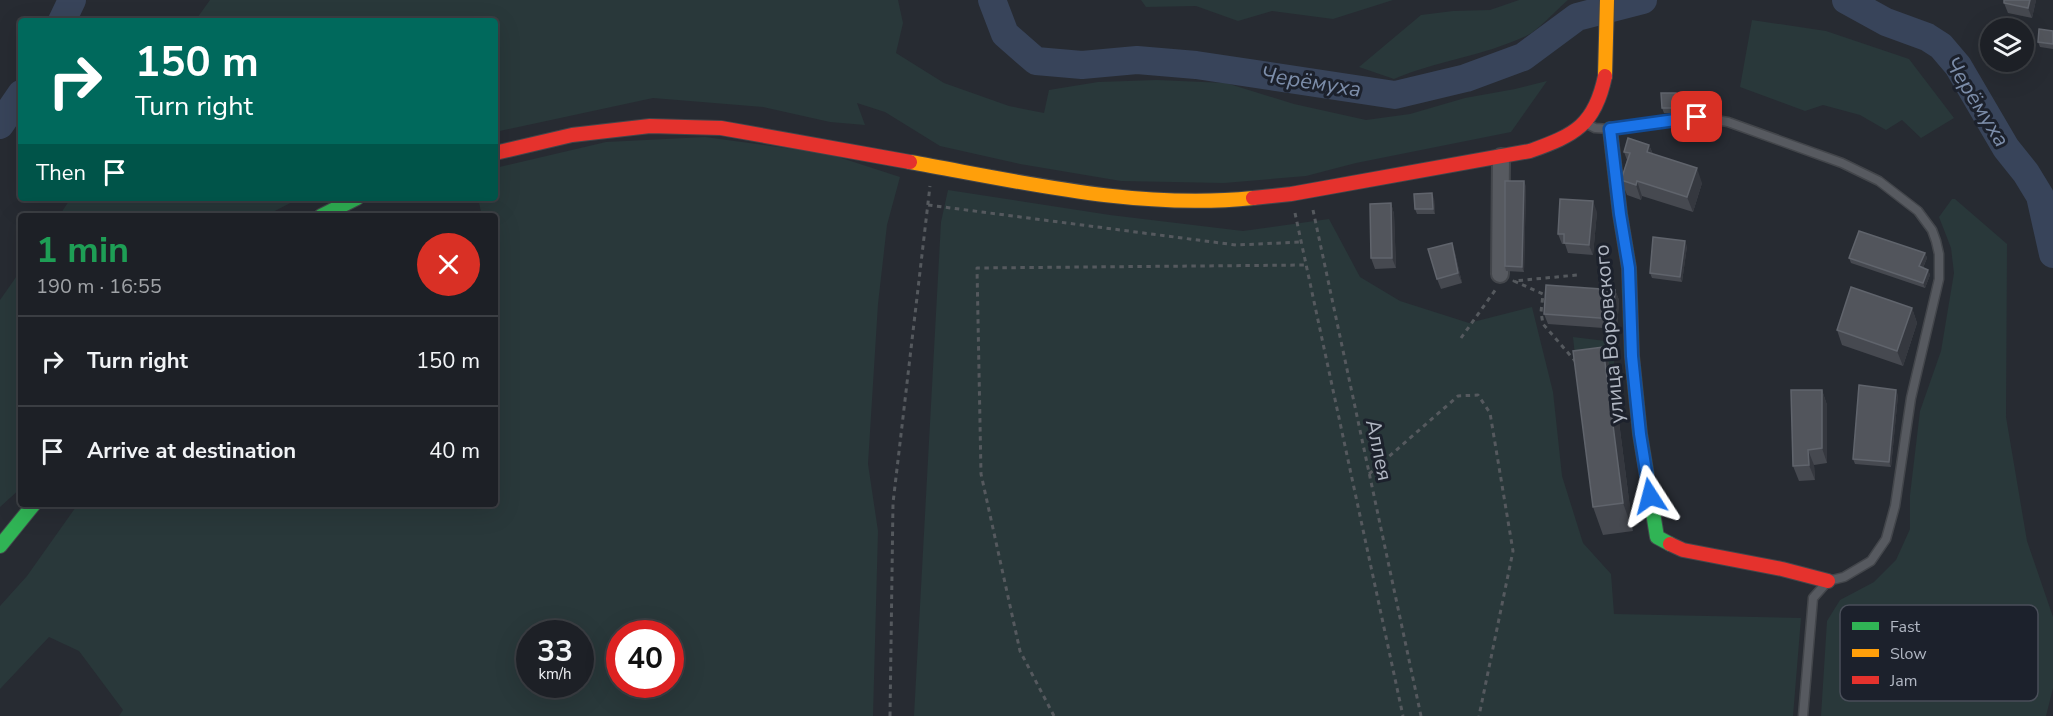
<!DOCTYPE html>
<html lang="en">
<head>
<meta charset="utf-8">
<style>
  :root { --surface:#1d2026; --page:#25282e; --text:#f1f3f6; --muted:#a0a3a7; --line:#3b3e43 }
  body { margin:0; font-family:"Nunito Sans",sans-serif; background:var(--page); color:var(--text); height:100vh; display:flex; flex-direction:column; font-size:22px; white-space:nowrap }
  * { box-sizing:border-box; margin:0 }
  p { font-size:20px; color:var(--muted) }
  .icon { flex:none; width:33px; height:33px; fill:none; stroke:currentColor; stroke-width:2; stroke-linecap:round; stroke-linejoin:round }
  .map { position:relative; flex:1; overflow:hidden }
  .drawer { position:absolute; left:18px; top:213px; width:480px; height:294px; display:flex; flex-direction:column; background:var(--surface); border-radius:6px; box-shadow:0 6px 24px #0002,0 0 0 2px var(--line) }
  .drawer>* { flex:none }
  .banner { position:absolute; left:18px; top:18px; width:480px; height:183px; border-radius:6px; box-shadow:0 6px 24px #0002,0 0 0 2px var(--line); background:#00695c; color:#fff; overflow:hidden }
  .fabs { position:absolute; left:1980px; top:18px; display:grid; gap:12px }
  .fabs a { display:grid; place-items:center; width:54px; height:54px; border-radius:50%; background:var(--surface); box-shadow:0 6px 24px #0002,0 0 0 2px var(--line); font-size:30px }
  .speed { position:absolute; left:516px; top:620px; display:flex; gap:12px; font-size:30px; font-weight:700; text-align:center }
  .speed>* { display:grid; place-content:center; width:78px; height:78px; border-radius:50%; background:var(--surface); box-shadow:0 6px 24px #0002,0 0 0 2px var(--line); line-height:1 }
  .speed small { font-size:15px; font-weight:400 }
  .speed .limit { border:9px solid #d22; background:#fff; color:#111 }
  .pin { position:absolute; display:grid; place-items:center; width:51px; height:51px; color:#fff; margin:-26px; border-radius:12px; box-shadow:0 3px 9px #0006 }
  .me { position:absolute; width:66px; margin:-33px; rotate:351deg; stroke-linejoin:round; filter:drop-shadow(0 0 4px #0008) }
  .turn { display:flex; align-items:center; gap:21px; height:126px; padding:0 18px; font-size:27px }
  .turn .icon { width:78px; height:78px; stroke-width:2.5 }
  .turn b { display:block; font-size:42px; line-height:51px }
  .then { display:flex; align-items:center; height:57px; padding:0 18px; background:#0003; gap:12px; font-size:22px }
  .round { display:grid; place-items:center; flex:none; width:63px; height:63px; border-radius:32px; background:var(--page) }
  .head { display:flex; align-items:center; justify-content:space-between; height:102px; padding:0 18px }
  h1 { font-size:36px; font-weight:700; line-height:45px; color:#1e9e55 }
  ul { padding:0; list-style:none }
  li { display:flex; align-items:center; gap:18px; height:90px; padding:0 18px; border-top:2px solid var(--line) }
  li div { flex:1 }
  li b { display:block; font-size:22px }
  li em { font-style:normal }
  .map>svg:first-child { display:block }
</style>
</head>
<body>
<div class="map">
<svg width="2053" height="716" viewBox="0 0 2053 716">
  <rect width="100%" height="100%" fill="#272b32"/>
  <!-- green -->
  <path fill="#29383a" fill-rule="evenodd" d="M210 0H898L903 23 896 53 944 83 1009 106 1044 113 1049 90 1098 82 1157 80 1226 83 1294 104 1366 120 1410 114 1465 98 1515 89 1547 81 1511 132 1356 163 1306 176 1224 183 1121 181 1020 164 940 146 885 112 857 103 865 125 830 122 763 107 653 98 495 132V21H195Z
    M1141 0H1393L1333 19 1272 11 1238 21 1196 6 1146 7Z
    M1519 0H1568C1556 10 1539 30 1526 36 1483 56 1436 61 1394 79L1359 67 1421 15 1453 11 1490 10Z
    M1752 20 1826 31 1909 59 1954 118 1921 138 1902 120 1886 130 1860 115 1823 105 1805 111 1740 87Z
    M705 137 829 154 900 177 887 225 878 304 868 464 878 531 873 716H119L123 710 79 651 49 637 0 689V606L27 576 78 504H495V216H482L478 198H495V168L606 142ZM530 633H580V684H530ZM620 633H670V684H620Z
    M948 190 1110 215 1243 231 1329 219 1360 277 1400 301 1469 323 1532 307 1553 392 1562 476 1583 543 1611 574 1614 614 1801 618 1793 716H914L941 222Z
    M71 198H300L265 216H59Z
    M1952 199H1955L2007 244 2006 417 2027 541 2053 617V688L2046 716H1821L1827 621 1840 600 1874 582 1896 560 1910 529V495L1920 411 1941 351 1954 273 1951 248 1939 217Z
    M21 270V488L0 507V300Z
    M1573 337 1614 342V368L1577 375Z"/>
  <g fill="none" stroke-linecap="round" stroke-linejoin="round">
    <!-- river -->
    <path stroke="#38445a" stroke-width="28" d="M992 0 1005 34 1036 61 1082 65 1137 60 1196 65 1395 95 1466 78 1523 57 1577 17 1643 0
      M1846 0 1886 22 1927 37 1941 46 1958 66 2006 148 2026 173 2040 196 2053 254
      M62 21 72 0
      M0 125 21 94"/>
    <defs>
      <path id="lane" d="M1587 124 1595 128 1610 129 1697 117 1728 122 1842 163 1879 181 1918 211 1932 230 1936 241 1939 254V279L1911 398 1895 506 1886 539 1871 561 1844 577 1828 581 1813 598 1803 716"/>
      <path id="street" d="M1500 274 1501 157"/>
      <path id="fast" d="M1610 129 1620 214 1629 268 1632 356 1640 434 1657 537 1670 544
        M321 216 357 198
        M0 546 34 504"/>
      <path id="slow" d="M1605 76 1607 0
        M910 162C1022 182 1138 210 1253 198"/>
      <path id="jam" d="M495 153 572 135 650 126 721 128 910 162
        M1253 198 1291 194 1530 151C1575 135 1595 125 1605 76
        M1670 544 1683 550 1782 569 1828 581"/>
    </defs>
    <!-- lane casing -->
    <use href="#lane" stroke="#43464b" stroke-width="11"/>
    <!-- street casing -->
    <use href="#street" stroke="#43464b" stroke-width="20"/>
    <!-- fast casing -->
    <use href="#fast" stroke="#43464b" stroke-width="16"/>
    <!-- slow casing -->
    <use href="#slow" stroke="#43464b" stroke-width="16"/>
    <!-- jam casing -->
    <use href="#jam" stroke="#43464b" stroke-width="16"/>
    <!-- path -->
    <path stroke="#55595e" stroke-width="3" stroke-dasharray="4.5 4.5" stroke-linecap="butt" d="M928 205 1236 245 1301 242
      M1313 210 1421 716
      M1295 213 1403 716
      M1461 338 1496 289
      M1576 362 1543 324 1541 312 1543 294 1514 281 1577 275
      M1369 474 1458 396 1478 395 1490 413 1513 551 1479 716
      M890 716 893 503 930 186
      M1054 716 1020 651 981 474 977 268 1306 265"/>
    <!-- lane -->
    <use href="#lane" stroke="#575a60" stroke-width="8"/>
    <!-- street -->
    <use href="#street" stroke="#575a60" stroke-width="16"/>
    <!-- fast -->
    <use href="#fast" stroke="#30b455" stroke-width="14"/>
    <!-- slow -->
    <use href="#slow" stroke="#ff9f0a" stroke-width="14"/>
    <!-- jam -->
    <use href="#jam" stroke="#e5322d" stroke-width="14"/>
  </g>
  <!-- wall -->
  <path fill="#464950" d="M2036 0 2032 18 2008 13 2004 3Z
    M2053 31V49L2040 47 2038 42Z
    M1678 98 1677 113H1664L1662 108Z
    M1649 145 1653 154 1702 183 1693 212 1642 196 1641 200 1627 195 1621 180 1627 160 1624 152Z
    M1526 186 1524 272 1506 271 1505 266Z
    M1434 198 1435 214H1417L1415 209Z
    M1391 203 1394 214 1396 268 1375 269 1371 258Z
    M1597 212 1593 255 1568 253 1565 244H1562L1558 234Z
    M1687 246 1682 282 1652 278 1650 273Z
    M1455 253 1462 283 1441 289 1437 279Z
    M1925 253 1927 258 1923 268 1928 270 1930 275 1925 288 1851 263 1849 258Z
    M1615 290 1619 300 1617 329 1548 324 1544 314Z
    M1912 308 1917 323 1903 366 1842 345 1837 330Z
    M1603 347 1613 375 1633 531 1603 535 1593 507Z
    M1822 390 1827 405V463L1814 465 1815 480 1799 481 1793 466Z
    M1898 395 1891 467 1855 464 1853 459Z"/>
  <!-- shaded-wall -->
  <path fill="#35383f" d="M2030 0H2036L2032 18 2028 8Z
    M1676 93 1678 98 1677 113 1675 108Z
    M1649 145 1655 160 1647 152Z
    M1697 168 1702 183 1693 212 1687 197Z
    M1524 181 1526 186 1524 272 1522 267Z
    M1637 181 1642 196 1641 200 1636 185Z
    M1432 193 1434 198 1435 214 1433 209Z
    M1593 201 1597 212 1593 255 1589 245Z
    M1391 203 1394 214 1396 268 1392 258Z
    M1685 241 1687 246 1682 282 1680 277Z
    M1452 243 1455 253 1462 283 1458 273Z
    M1925 253 1927 258 1921 272 1919 266Z
    M1928 270 1930 275 1925 288 1923 283Z
    M1615 290 1619 300 1617 329 1613 319Z
    M1912 308 1917 323 1903 366 1897 351Z
    M1603 347 1613 375 1633 531 1623 503Z
    M1822 390 1827 405V463L1822 448Z
    M1896 390 1898 395 1891 467 1889 462Z
    M1808 450 1814 465 1815 480 1809 465Z"/>
  <!-- building -->
  <path fill="#52555c" stroke="#60646c" stroke-width="1.5" d="M2004 0H2030L2028 8 2004 3Z
    M2039 29 2053 31V44L2038 42Z
    M1661 93H1676L1675 108H1662Z
    M1628 138 1649 145 1647 152 1697 168 1687 197 1637 181 1636 185 1621 180 1630 153 1624 152Z
    M1505 181H1524L1522 267 1505 266Z
    M1432 193 1433 209H1415L1414 194Z
    M1560 199 1593 201 1589 245 1564 243V234H1558Z
    M1391 203 1392 258H1371L1370 204Z
    M1859 231 1925 253 1919 266 1928 270 1923 283 1849 258Z
    M1653 237 1685 241 1680 277 1650 273Z
    M1452 243 1458 273 1437 279 1428 249Z
    M1546 285 1615 290 1613 319 1544 314Z
    M1851 287 1912 308 1897 351 1837 330Z
    M1603 347 1623 503 1593 507 1573 351Z
    M1859 385 1896 390 1889 462 1853 459Z
    M1791 390H1822V448L1808 450 1809 465 1793 466Z"/>
  <g fill="none" stroke-linecap="round" stroke-linejoin="round">
    <defs>
      <path id="route" d="M1650 496 1640 434 1632 356 1629 268 1620 214 1610 129 1697 117"/>
    </defs>
    <!-- route casing -->
    <use href="#route" stroke="#114b97" stroke-width="15"/>
    <!-- route -->
    <use href="#route" stroke="#1a73e8" stroke-width="10"/>
  </g>
  <g text-anchor="middle" dominant-baseline="central" stroke-width="6" stroke-linejoin="round" paint-order="stroke">
    <!-- street labels -->
    <g font-size="21" fill="#b1b7c3" stroke="#1c212c">
      <text transform="translate(1609 334) rotate(-95)">улица Воровского</text>
      <text transform="translate(1379 450) rotate(78)">Аллея</text>
    </g>
    <!-- water labels -->
    <g font-size="22" font-style="italic" fill="#7c8da9" stroke="#1c212c">
      <text transform="translate(1311 82) rotate(9)">Черёмуха</text>
      <text transform="translate(1977 102) rotate(58)">Черёмуха</text>
    </g>
  </g>
  <!-- legend -->
  <rect x="1840" y="605" width="198" height="96" rx="9" fill="#1c212c" stroke="#494e59" stroke-width="1.5"/>
  <rect x="1852" y="622" width="27" height="8" fill="#30b455"/>
  <rect x="1852" y="649" width="27" height="8" fill="#ff9f0a"/>
  <rect x="1852" y="676" width="27" height="8" fill="#e5322d"/>
  <g font-size="16" fill="#b1b7c3">
    <text x="1890" y="632">Fast</text>
    <text x="1890" y="659">Slow</text>
    <text x="1890" y="686">Jam</text>
  </g>
</svg>
<div class="fabs">
<a><svg class="icon" aria-label="layers" viewBox="0 0 24 24"><path d="M12 4l9 5-9 5-9-5zM3 14l9 5 9-5"/></svg></a>
</div>
<div class="speed"><div>33<small>km/h</small></div><div class="limit">40</div></div>
<div class="pin" style="left:1697px;top:117px;background:#d93025"><svg class="icon" aria-label="arrive" viewBox="0 0 24 24"><path d="M6 21V4h12l-3 4 3 4H6"/></svg></div>
<svg class="me" style="left:1650px;top:496px" viewBox="-20 -20 40 40"><path d="M0-17L14 15 0 8-14 15z" fill="#1a73e8" stroke="#fff" stroke-width="4"/></svg>
<div class="banner">
<div class="turn"><svg class="icon" aria-label="right" viewBox="0 0 24 24"><path d="M7 20v-9h11M14 6l5 5-5 5"/></svg><div><b>150 m</b>Turn right</div></div>
<div class="then">Then<svg class="icon" aria-label="arrive" viewBox="0 0 24 24"><path d="M6 21V4h12l-3 4 3 4H6"/></svg></div>
</div>
<section class="drawer">
<div class="head"><div><h1>1 min</h1><p>190 m · 16:55</p></div><a class="round" style="background:#d93025;color:#fff"><svg class="icon" aria-label="close" viewBox="0 0 24 24"><path d="M6 6l12 12M18 6L6 18"/></svg></a></div>
<ul>
<li><svg class="icon" aria-label="right" viewBox="0 0 24 24"><path d="M7 20v-9h11M14 6l5 5-5 5"/></svg><div><b>Turn right</b></div><em>150 m</em></li>
<li><svg class="icon" aria-label="arrive" viewBox="0 0 24 24"><path d="M6 21V4h12l-3 4 3 4H6"/></svg><div><b>Arrive at destination</b></div><em>40 m</em></li>
</ul>
</section>
</div>
</body>
</html>
